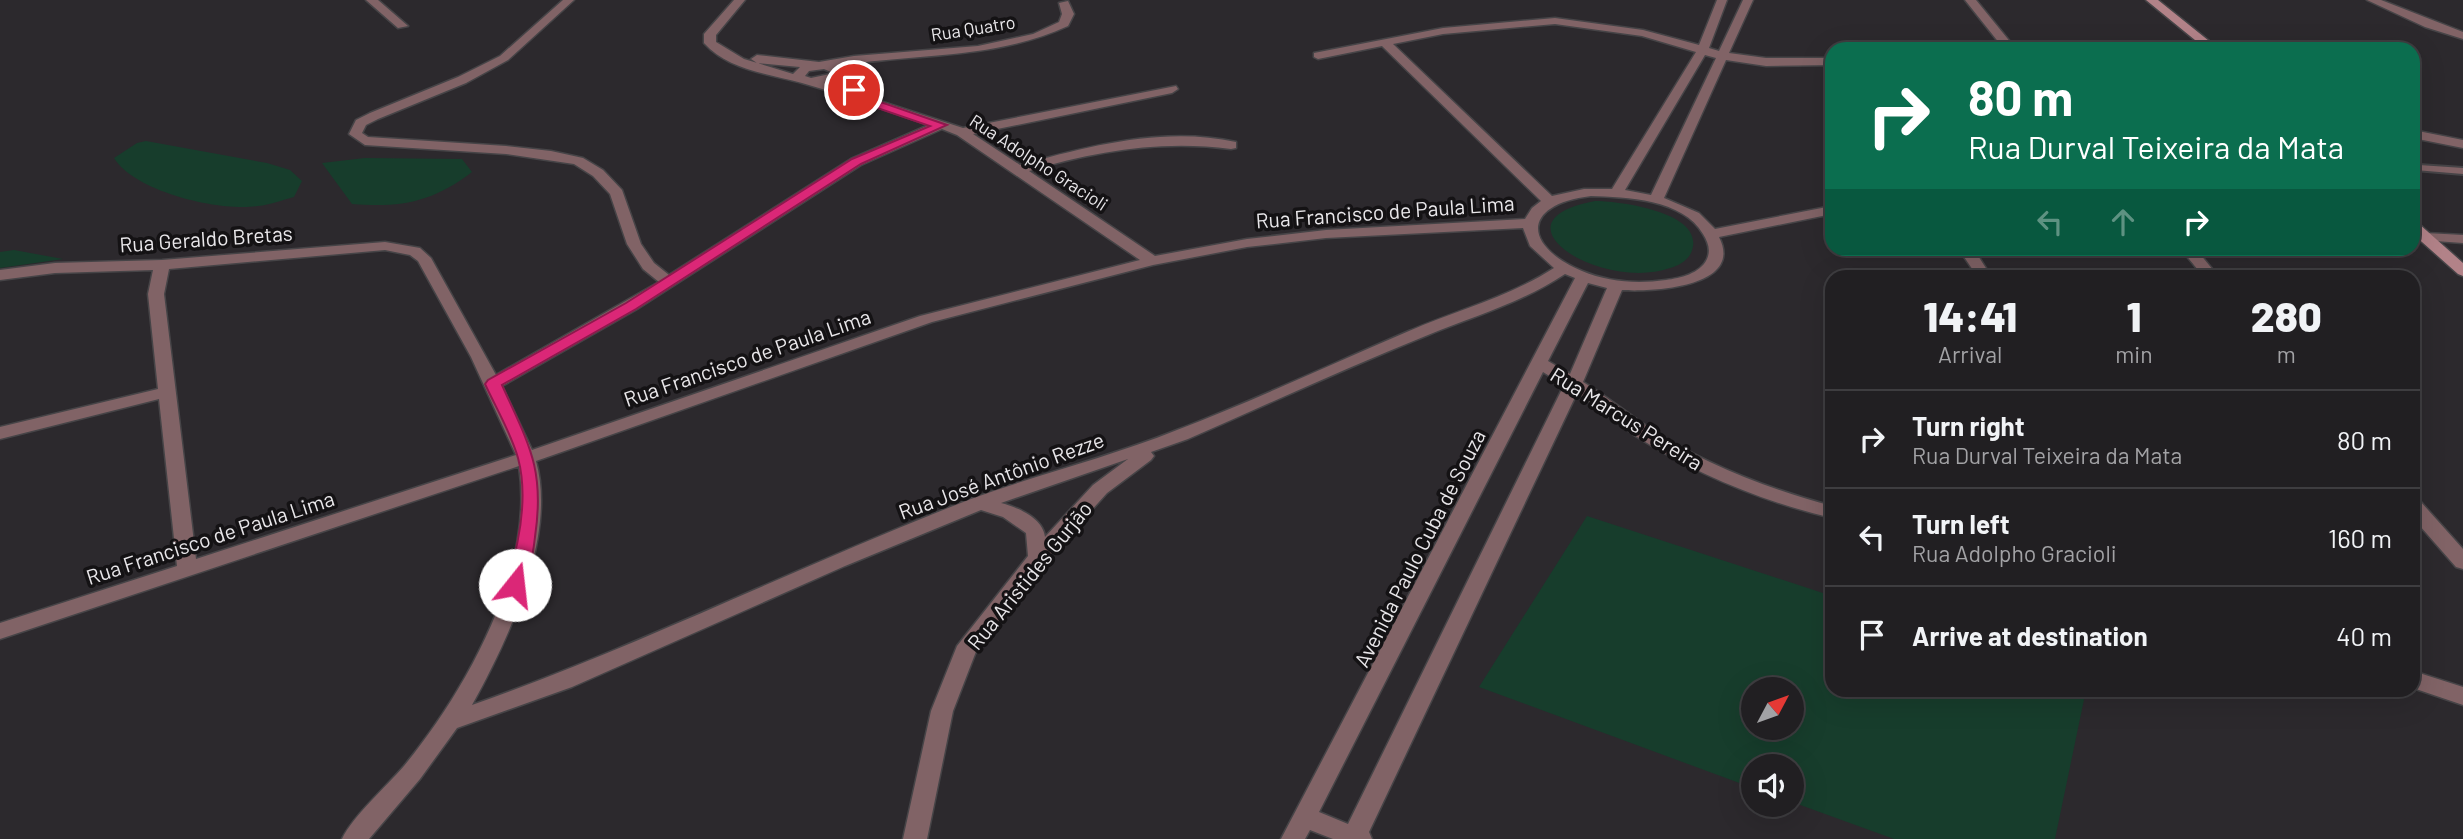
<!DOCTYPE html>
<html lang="en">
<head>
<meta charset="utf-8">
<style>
  :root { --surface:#211f22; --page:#2d2c2f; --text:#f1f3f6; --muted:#a2a2a5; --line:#3e3d40 }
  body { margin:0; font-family:Barlow,sans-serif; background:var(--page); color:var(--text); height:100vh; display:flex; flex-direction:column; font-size:26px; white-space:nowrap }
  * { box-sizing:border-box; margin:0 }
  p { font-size:23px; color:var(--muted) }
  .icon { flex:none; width:38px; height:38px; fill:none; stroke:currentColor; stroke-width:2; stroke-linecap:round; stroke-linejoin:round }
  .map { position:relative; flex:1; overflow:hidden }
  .side { position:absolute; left:1825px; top:270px; width:595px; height:427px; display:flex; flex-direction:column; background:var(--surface); border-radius:21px; box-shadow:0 7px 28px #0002,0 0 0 2px var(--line) }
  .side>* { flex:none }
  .hud { position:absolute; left:1825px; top:42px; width:595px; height:214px; border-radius:21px; box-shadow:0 7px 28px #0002,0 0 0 2px var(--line); background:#0b6e4f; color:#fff; overflow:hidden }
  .needle { width:46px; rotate:49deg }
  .controls { position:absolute; left:1741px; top:677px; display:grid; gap:14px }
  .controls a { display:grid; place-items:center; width:63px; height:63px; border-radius:50%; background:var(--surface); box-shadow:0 7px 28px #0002,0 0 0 2px var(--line); font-size:35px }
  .pin { position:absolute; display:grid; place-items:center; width:60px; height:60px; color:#fff; margin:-30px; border:4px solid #fff; border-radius:50%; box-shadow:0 2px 7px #0007 }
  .me { position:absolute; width:77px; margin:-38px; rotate:16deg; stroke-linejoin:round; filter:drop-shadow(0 0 5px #0008) }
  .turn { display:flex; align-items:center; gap:24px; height:147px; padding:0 28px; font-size:32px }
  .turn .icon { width:91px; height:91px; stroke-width:2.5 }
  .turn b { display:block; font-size:49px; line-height:60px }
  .lanes { display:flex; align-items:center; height:66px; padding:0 28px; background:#0003; justify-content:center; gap:35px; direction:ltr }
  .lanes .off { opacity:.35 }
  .eta { display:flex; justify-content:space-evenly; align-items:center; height:119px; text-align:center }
  .eta b { font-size:42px; font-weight:800; line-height:49px }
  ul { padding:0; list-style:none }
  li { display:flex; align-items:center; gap:21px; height:98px; padding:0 28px; border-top:2px solid var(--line) }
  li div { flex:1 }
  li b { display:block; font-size:26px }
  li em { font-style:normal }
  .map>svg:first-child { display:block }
</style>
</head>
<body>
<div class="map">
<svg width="2463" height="839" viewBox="0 0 2463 839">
  <rect width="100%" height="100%" fill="#2c292d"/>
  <!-- green -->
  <path fill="#173d2c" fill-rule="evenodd" d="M146 141 267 163 290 170 302 181 294 197C282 200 270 205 258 206 220 212 135 192 114 158L137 143Z
    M365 158 462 159 472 172C433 202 401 208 352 204L322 163Z
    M1595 201C1618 201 1709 212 1691 253 1687 261 1678 266 1670 268 1601 292 1487 221 1595 201Z
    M14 250 63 259 0 268V252Z
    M1587 516 1832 596V690H2086L2055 839H1894L1792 802V766H1754L1753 788 1479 687ZM1754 690H1792V728H1754Z"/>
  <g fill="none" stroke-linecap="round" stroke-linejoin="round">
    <defs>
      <path id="lane" d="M2419 165 2463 168V174L2415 170 2414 168Z"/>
      <path id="street" d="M366 0H378L408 26 398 28Z
        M563 0H574L508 60 466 83 378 119 366 125 362 133 368 137 506 146 551 151 583 158 603 170 622 190 641 244 654 263 669 275 851 159 929 125C887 111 845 95 802 83 769 74 728 70 704 43V34L734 0H745L716 35V42L744 59 793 74 800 67 757 63 751 59 757 55 819 62 854 56 978 46 1033 34 1059 22 1062 14 1059 3 1068 1 1074 14 1068 26C994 60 916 53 838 66L844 71 839 80 824 83 963 128 1176 86 1178 89 1172 93 973 134 1020 165C1088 146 1165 126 1236 142V148L1231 149C1161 140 1096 151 1029 171L1155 256 1247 239 1326 230 1525 219 1532 208 1541 201 1382 46 1318 59 1314 57V53L1443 28 1555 18 1643 30 1699 45 1717 0H1727L1709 48 1719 51 1743 0H1753L1729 53 1766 58H1832V65L1766 66 1726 60 1664 198 1699 213 1715 229 1832 206V214L1719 237C1745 288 1650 292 1622 290L1583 382C1605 395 1624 411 1645 425 1702 464 1766 488 1832 506V518C1761 501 1696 474 1634 435 1615 422 1598 406 1577 393L1369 832 1372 839H1333L1310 830 1305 839H1281L1575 278 1565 274C1523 302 1475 316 1428 335 1348 367 1268 404 1188 439L1151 452 1154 456 1151 460 1107 493 1045 562 977 649 953 711 927 839H903L931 711 957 646 1028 556 1026 533 1003 517 981 510 845 566 572 687 457 728 420 779 369 839H342C353 816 386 787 404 766 466 690 535 569 519 466L0 639V623L177 566 159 399 0 439V427L158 389 148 294 153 270 55 273 0 280V270L55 263 162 260 385 242 420 248 431 258 496 375 659 282 643 269 627 244 610 194 593 176 574 164 506 154 365 145 349 134 356 120 370 113 458 77 500 56ZM1555 24 1642 36 1696 52 1612 189H1584L1552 196 1393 44 1443 34ZM1705 55 1716 58 1651 195 1625 190ZM824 69 831 72 830 74 811 78 805 76 809 71ZM942 129 957 135 1140 260 920 316 532 450 502 386 637 309 861 165ZM1591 196C1626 197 1683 199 1703 234 1708 242 1711 250 1707 259 1700 274 1680 278 1666 280 1637 284 1608 282 1582 271 1521 245 1523 204 1591 196ZM1523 228 1530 246 1554 268C1509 297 1458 310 1409 331 1332 364 1255 400 1177 430 1110 457 1039 474 971 499 803 564 642 645 472 705 508 640 557 537 536 461L932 322 1153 265 1247 247 1326 238ZM385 250 410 255 418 261 471 357 516 455 196 559 164 294 169 269ZM1588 283 1607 288 1570 374 1548 361ZM1543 372 1564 385 1348 824 1319 812ZM1128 459 1093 485 1045 537C1043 518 1017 507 1001 503Z
        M1965 0H1976L2016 49H2004Z
        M2367 0H2381L2463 32V39L2425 27Z
        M2413 130 2463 140V148L2413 138Z
        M2426 233 2463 235V243L2421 240 2419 237 2421 234Z
        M1958 248H1973L1991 276H1977Z
        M2180 248H2195L2218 276H2203Z
        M2413 500 2420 501 2463 549V569L2456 567 2413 518Z
        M2413 671 2463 687V705L2413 688Z"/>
      <path id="secondary" d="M2146 0H2158L2219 49H2206Z
        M2413 222 2418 223 2463 263V276L2458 274 2413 234Z"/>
    </defs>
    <!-- lane casing -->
    <use href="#lane" stroke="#464447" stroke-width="4"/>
    <!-- street casing -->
    <use href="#street" stroke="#464447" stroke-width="3"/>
    <!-- secondary casing -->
    <use href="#secondary" stroke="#464447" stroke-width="3"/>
    <!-- lane -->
    <use href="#lane" fill="#816366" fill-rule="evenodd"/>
    <!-- street -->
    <use href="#street" fill="#816366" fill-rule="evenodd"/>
    <!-- secondary -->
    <use href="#secondary" fill="#b28288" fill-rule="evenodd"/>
  </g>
  <!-- route -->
  <path fill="#db2777" stroke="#8e194d" stroke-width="2" d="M850 88H858L863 96 947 125 861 164 636 309 502 385C529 445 545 469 535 537 533 554 530 574 522 590H509L506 585C519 545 529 499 518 458 511 433 496 408 485 384L488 380 626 303 852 159 930 126 854 100 848 90Z"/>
  <g text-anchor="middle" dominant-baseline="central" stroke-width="7" stroke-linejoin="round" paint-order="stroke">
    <!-- far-street labels -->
    <g font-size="18" fill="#e9e7ea" stroke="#141214">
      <text transform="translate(973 28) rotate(-9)">Rua Quatro</text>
      <text transform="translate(1039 162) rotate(33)">Rua Adolpho Gracioli</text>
    </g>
    <!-- street labels -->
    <g font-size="21" fill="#e9e7ea" stroke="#141214">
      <text transform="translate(1385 211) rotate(-4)">Rua Francisco de Paula Lima</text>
      <text transform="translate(206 238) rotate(-4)">Rua Geraldo Bretas</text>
      <text transform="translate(747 357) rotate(-19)">Rua Francisco de Paula Lima</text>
      <text transform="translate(1627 418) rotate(32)">Rua Marcus Pereira</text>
      <text transform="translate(1001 475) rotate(-20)">Rua José Antônio Rezze</text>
      <text transform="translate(210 537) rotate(-18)">Rua Francisco de Paula Lima</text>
      <text transform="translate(1419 548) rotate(-63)">Avenida Paulo Cuba de Souza</text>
      <text transform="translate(1029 575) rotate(-51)">Rua Aristides Gurjão</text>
    </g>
  </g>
</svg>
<div class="controls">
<a><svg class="needle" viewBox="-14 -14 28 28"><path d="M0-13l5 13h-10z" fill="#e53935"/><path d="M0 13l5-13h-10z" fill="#a2a2a5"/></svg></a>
<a><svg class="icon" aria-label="sound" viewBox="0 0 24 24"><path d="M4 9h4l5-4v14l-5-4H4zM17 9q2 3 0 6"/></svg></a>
</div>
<div class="pin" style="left:854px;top:90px;background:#d93025"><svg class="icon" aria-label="arrive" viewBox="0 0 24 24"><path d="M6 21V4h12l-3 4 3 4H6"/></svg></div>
<svg class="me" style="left:515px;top:585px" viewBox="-20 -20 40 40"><circle r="19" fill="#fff"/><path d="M0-13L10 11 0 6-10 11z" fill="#db2777"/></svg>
<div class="hud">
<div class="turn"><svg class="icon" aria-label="right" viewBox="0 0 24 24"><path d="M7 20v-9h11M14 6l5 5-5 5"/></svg><div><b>80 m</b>Rua Durval Teixeira da Mata</div></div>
<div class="lanes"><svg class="icon off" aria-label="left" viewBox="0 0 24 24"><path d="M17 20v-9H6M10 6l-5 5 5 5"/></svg><svg class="icon off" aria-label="ahead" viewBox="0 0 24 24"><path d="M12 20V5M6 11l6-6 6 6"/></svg><svg class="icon" aria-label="right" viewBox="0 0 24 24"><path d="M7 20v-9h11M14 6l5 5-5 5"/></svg></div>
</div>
<section class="side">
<div class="eta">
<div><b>14:41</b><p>Arrival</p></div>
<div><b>1</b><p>min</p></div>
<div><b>280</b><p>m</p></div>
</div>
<ul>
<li><svg class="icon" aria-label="right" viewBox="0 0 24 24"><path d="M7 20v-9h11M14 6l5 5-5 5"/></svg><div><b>Turn right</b><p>Rua Durval Teixeira da Mata</p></div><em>80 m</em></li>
<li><svg class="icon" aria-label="left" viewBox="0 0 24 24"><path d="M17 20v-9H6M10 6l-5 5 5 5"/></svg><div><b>Turn left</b><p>Rua Adolpho Gracioli</p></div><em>160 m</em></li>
<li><svg class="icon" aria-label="arrive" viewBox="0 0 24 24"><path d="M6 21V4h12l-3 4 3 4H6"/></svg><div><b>Arrive at destination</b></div><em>40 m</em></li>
</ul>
</section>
</div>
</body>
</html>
